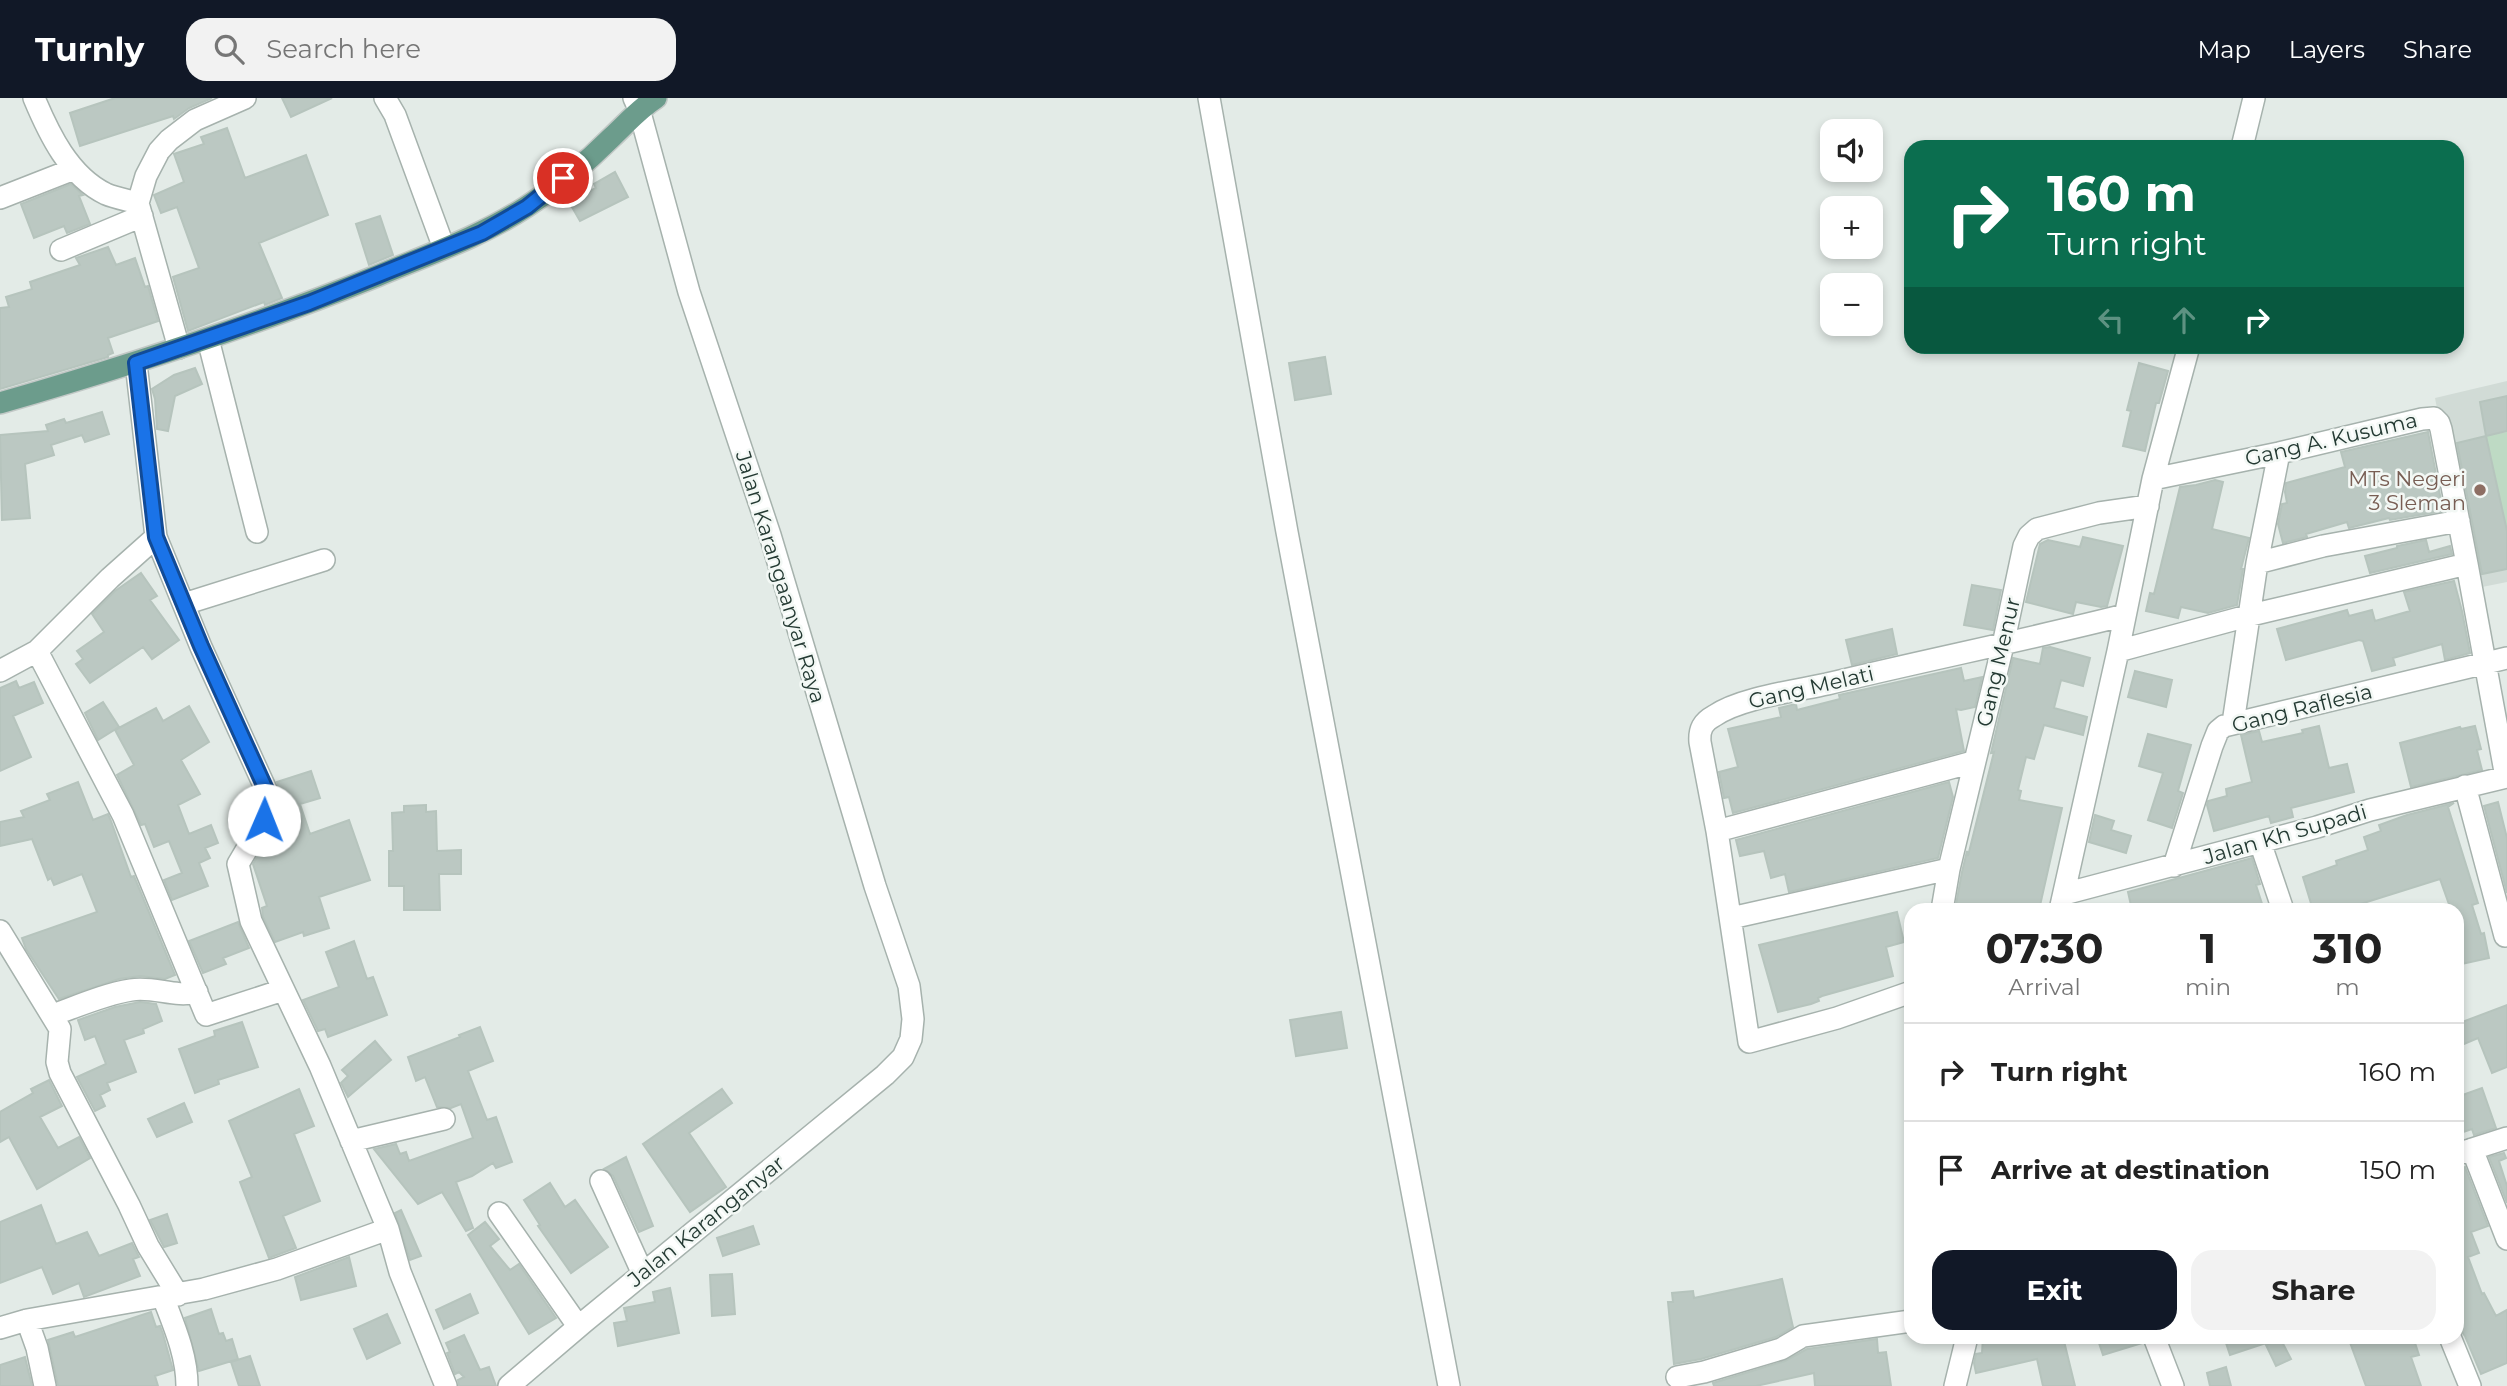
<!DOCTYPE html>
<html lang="en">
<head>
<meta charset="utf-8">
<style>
  :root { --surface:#fff; --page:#f2f2f2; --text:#222; --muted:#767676; --line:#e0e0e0; --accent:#111827 }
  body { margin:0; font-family:Montserrat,sans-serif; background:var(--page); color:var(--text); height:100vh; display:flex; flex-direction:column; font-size:26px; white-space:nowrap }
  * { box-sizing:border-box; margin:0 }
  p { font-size:23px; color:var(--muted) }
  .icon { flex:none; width:38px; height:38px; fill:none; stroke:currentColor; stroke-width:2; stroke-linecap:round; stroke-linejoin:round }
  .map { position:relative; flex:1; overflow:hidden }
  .details { position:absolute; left:1904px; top:805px; width:560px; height:441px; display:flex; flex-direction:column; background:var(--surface); border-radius:21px; box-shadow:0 4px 10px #0003 }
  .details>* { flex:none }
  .guide { position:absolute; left:1904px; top:42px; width:560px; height:214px; border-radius:21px; box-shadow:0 4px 10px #0003; background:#0b6e4f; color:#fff; overflow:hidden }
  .buttons { position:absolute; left:1820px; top:21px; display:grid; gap:14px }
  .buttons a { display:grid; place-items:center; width:63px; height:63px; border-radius:14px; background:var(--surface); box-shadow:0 4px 10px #0003; font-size:35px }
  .pin { position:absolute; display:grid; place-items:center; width:60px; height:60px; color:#fff; margin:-30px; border:4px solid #fff; border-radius:50%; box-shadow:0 2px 7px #0007 }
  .me { position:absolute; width:77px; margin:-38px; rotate:1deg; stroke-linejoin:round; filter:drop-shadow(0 0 5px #0008) }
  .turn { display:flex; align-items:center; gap:24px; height:147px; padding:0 28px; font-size:32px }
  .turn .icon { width:91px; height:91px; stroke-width:2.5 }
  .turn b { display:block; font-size:49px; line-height:60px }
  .lanes { display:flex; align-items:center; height:66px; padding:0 28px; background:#0003; justify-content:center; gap:35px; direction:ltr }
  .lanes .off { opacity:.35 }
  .eta { display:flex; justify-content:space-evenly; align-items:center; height:119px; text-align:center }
  .eta b { font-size:42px; font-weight:700; line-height:49px }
  .button { display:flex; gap:14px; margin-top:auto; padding:14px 28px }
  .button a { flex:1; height:80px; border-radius:21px; background:var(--accent); color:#fff; font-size:28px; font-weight:700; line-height:80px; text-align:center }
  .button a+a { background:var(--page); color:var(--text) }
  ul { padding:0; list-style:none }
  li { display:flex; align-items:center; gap:21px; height:98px; padding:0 28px; border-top:2px solid var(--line) }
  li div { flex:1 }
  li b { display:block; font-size:26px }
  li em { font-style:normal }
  header { display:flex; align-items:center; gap:42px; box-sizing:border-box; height:98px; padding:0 35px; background:var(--accent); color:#fff }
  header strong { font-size:33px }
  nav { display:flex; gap:38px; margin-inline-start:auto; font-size:24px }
  .search { width:490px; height:63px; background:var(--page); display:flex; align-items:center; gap:18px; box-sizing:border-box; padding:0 24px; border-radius:21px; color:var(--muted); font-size:26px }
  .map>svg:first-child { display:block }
</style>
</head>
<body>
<header>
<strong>Turnly</strong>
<div class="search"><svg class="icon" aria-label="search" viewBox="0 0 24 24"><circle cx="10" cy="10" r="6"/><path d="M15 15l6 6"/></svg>Search here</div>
<nav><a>Map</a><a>Layers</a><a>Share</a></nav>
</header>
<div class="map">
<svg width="2507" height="1288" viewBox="0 0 2507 1288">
  <rect width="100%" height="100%" fill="#e3ebe7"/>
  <!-- built -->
  <path fill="#d1dbd6" d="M2507 283V484L2472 491 2435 300Z"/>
  <!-- green -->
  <path fill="#bedac4" d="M2507 334V433L2486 338Z"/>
  <!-- building -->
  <path fill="#bbc8c2" stroke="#b6c4bd" stroke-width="2" d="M115 0H212L189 10 174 21 173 18 80 48 70 15Z
    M282 0H332L291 19Z
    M227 30 245 80 306 57 328 117 259 145 282 200 265 207 264 204 188 233 173 179 199 170 177 109 161 115 154 97 184 84 174 56 204 46 201 39Z
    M615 74 628 99 580 123 569 104 596 90 594 86Z
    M71 86 83 97 79 98 90 126 67 135 64 128 34 140 21 106Z
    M380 118 393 157 369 167 356 126Z
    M108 149 116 167 135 160 145 189 148 188 158 223 108 240 113 255 108 257V259L0 291V210L9 209 6 199 32 191 30 184 80 167 76 160Z
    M1325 259 1331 296 1295 302 1289 265Z
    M2139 265 2168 273 2159 305H2156L2145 353 2123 348 2131 313 2127 312Z
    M195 270 202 286 175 298 168 333 157 331 155 301 152 291 174 277Z
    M2507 298V333L2486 338 2480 304Z
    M102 314 109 336 85 344 82 337 51 347 54 357 25 366 30 420 2 422 0 337 48 333 46 327 64 321 66 325Z
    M2428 334 2443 413 2390 422 2389 420 2349 430 2347 424 2306 436 2307 439 2283 445 2278 426 2282 406 2287 405 2285 394 2286 385 2345 369 2341 354Z
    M2486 338 2507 433V471L2482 476 2457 345Z
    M2215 382 2223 384 2212 431 2249 440 2241 471H2243L2237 507 2208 515 2181 509 2178 520 2146 513 2150 495 2154 496 2180 389 2196 387Z
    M2083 439 2123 448 2107 508 2101 509 2076 504 2073 516 2026 504 2040 446 2048 442 2080 449Z
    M2426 442 2429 454 2450 448 2452 456 2370 475 2365 458 2397 450V448Z
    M141 475 157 498 150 502 179 542 152 561 143 549 90 585 76 566 83 561 77 553 104 534 92 516 115 493Z
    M2454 483 2462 513 2470 555 2445 562 2442 546 2393 560 2395 567 2372 573 2363 543 2359 542 2286 562 2277 531 2347 512 2349 518 2372 512 2375 523 2410 513 2404 494Z
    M1972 487 2001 492 1993 532 1964 527Z
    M1892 531 1897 556 1852 567 1846 542Z
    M2050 549 2090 560 2083 588 2061 582 2054 610 2087 619 2083 637 2044 627 2034 661 2026 659 2018 692 2021 693 2019 702 2062 710 2039 812H1955L1962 774 1967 753 1968 758 1994 654 1991 655 2013 560 2040 566 2043 550Z
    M1961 570 1964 583 1982 579 1975 609 1961 612 1956 611 1964 653 1733 715 1729 699 1724 700 1719 674 1738 669 1728 631 1781 619 1779 610 1796 606 1797 612 1840 601 1839 597Z
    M2135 573 2172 582 2166 609 2128 599Z
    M16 583 19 590 34 584 43 605 13 618 31 659 0 673V590Z
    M103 604 119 629 98 642 85 615Z
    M189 608 209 644 181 662 200 696 178 707 189 736 211 727 218 745 205 750 210 760 199 765 208 788 172 802 164 782 182 775 169 743 154 749 145 726 141 727 117 677 134 667 115 632 156 610 163 623Z
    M2319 628 2329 670 2347 666 2354 694 2291 710 2293 719 2271 725 2269 718 2214 733 2207 707 2208 703 2227 698 2226 691 2252 684 2241 637 2259 633 2262 644 2303 635 2302 632Z
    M2475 628 2481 651 2477 652 2482 672 2411 689 2400 645 2460 629 2461 631Z
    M2148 636 2191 647 2178 693 2183 695 2172 730 2148 722 2163 675 2139 668Z
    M311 673 320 700 300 706 310 736 349 722 370 782 319 799 329 830 304 838 303 834 275 844 263 819 262 810 267 808 253 766 264 747 283 741 279 730 284 729 279 712 281 697 277 684Z
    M78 684 93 722 108 716 111 723 131 779 134 778 175 877 165 881 140 878 119 881 59 901 26 851 22 840 97 814 82 776 54 787 51 780 48 782 32 741 0 748V724L24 719 21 713 50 702 47 696Z
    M1949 684 1953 699 1938 760 1789 794 1785 776 1771 780 1764 753 1740 758 1736 742Z
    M2498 704 2507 740V795L2484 708Z
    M2454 705 2448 709 2478 805 2472 807 2481 836 2484 835 2489 860 2457 867V812H2451L2440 781 2354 808 2355 812H2313L2303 779 2337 767 2336 763 2368 752 2364 739 2381 733 2379 727 2407 717Z
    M426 707V714L436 713 437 753 461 752V776H439L440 812H404V788H389V753H393L392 715 404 714V708Z
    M2095 717 2114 723 2111 732 2131 738 2126 755 2089 744Z
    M2252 760 2260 786 2256 787 2264 812H2132L2128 794Z
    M1897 814 1904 844 1886 849 1893 878 1822 898 1818 900 1819 903 1811 906 1778 914 1759 847Z
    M238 824 249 850 223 860 226 866 203 875 189 843Z
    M354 843 367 881 373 879 387 917 328 939 325 931 318 933 303 902 339 889 326 854Z
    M140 904 156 906 162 923 143 931 144 935 124 942 136 974 107 985 110 992 100 997 105 1008 95 1013 77 979 106 966 95 938 85 942 78 922 115 909Z
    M2507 907V969L2492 975 2478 940 2457 949V926Z
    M1341 914 1347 950 1296 958 1290 922Z
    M242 924 258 969 218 982 219 986 195 995 179 951 215 938 214 933Z
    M480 929 493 963 468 973 487 1022 496 1019 512 1064 496 1070 493 1065 472 1078 456 1084 473 1130 466 1133 442 1094 418 1106 374 1051 396 1046 400 1056 406 1054 409 1063 473 1040 461 1006 451 1010 437 1009 425 979 416 983 408 959 460 939 459 937Z
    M375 943 391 962 348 999 341 985 348 978 342 972Z
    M49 982 62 1008 40 1019 58 1050 79 1039 90 1060 37 1091 9 1039 0 1044V1014L33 995 31 991Z
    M2482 990 2496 1030 2474 1037 2472 1031 2457 1036V999Z
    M299 991 314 1028 294 1036 320 1103 283 1118 296 1150 269 1160 240 1084 252 1079 229 1023Z
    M722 991 732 1005 689 1035 726 1089 690 1114 643 1046Z
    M184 1005 192 1024 157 1039 148 1021Z
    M2504 1055 2506 1060 2499 1063 2507 1088V1105L2489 1059Z
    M626 1059 653 1128 639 1134 613 1078 604 1071Z
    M2465 1069 2488 1128 2471 1134 2479 1155 2468 1159 2482 1196 2484 1195 2496 1218 2507 1212V1265L2481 1276 2465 1238 2457 1228V1072Z
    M550 1085 565 1109 575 1102 608 1149 571 1175 538 1128 540 1127 524 1102Z
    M41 1107 56 1146 87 1134 99 1158 132 1145 139 1159 133 1161 140 1178 84 1199 79 1185 53 1196 42 1169 0 1185V1124Z
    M401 1112 421 1158 410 1162 395 1115Z
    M167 1116 177 1145 164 1149 150 1122Z
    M485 1124 499 1141 490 1148 510 1172 519 1166 556 1220 529 1236 468 1137Z
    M753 1128 759 1146 723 1158 717 1140Z
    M349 1159 356 1188 301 1202 295 1179Z
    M732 1176 735 1216 712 1218 710 1177Z
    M1782 1181 1793 1229 1776 1239 1701 1261 1674 1266 1668 1204H1673L1672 1195 1693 1193 1694 1200Z
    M670 1190 679 1235 618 1248 614 1225 627 1223 624 1210 655 1204 653 1194Z
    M470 1196 478 1215 444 1231 436 1212Z
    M211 1211 219 1236 223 1235 226 1243 232 1241 238 1261 199 1273 185 1220Z
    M151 1214 156 1229 160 1228 163 1236 173 1272 155 1278 158 1288H58L48 1242 73 1234 75 1239Z
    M387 1216 400 1245 367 1261 354 1231Z
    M464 1237 480 1272 489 1269 496 1288H459L458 1282 464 1279 459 1274 455 1276 447 1255 450 1254 446 1245Z
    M1983 1239H2063L2075 1288H2043L2037 1261 1976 1275 1974 1265 1976 1256 1982 1255Z
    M2097 1239H2141L2142 1245 2103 1257Z
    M2224 1239H2275V1242L2230 1257Z
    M2348 1239H2413L2419 1257 2411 1259 2421 1288H2366Z
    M2280 1240 2291 1261 2276 1268 2266 1247Z
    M1877 1241 1878 1255 1886 1254 1891 1288H1815L1814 1275 1756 1288H1714L1713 1285 1785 1263 1807 1251Z
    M250 1258 260 1288H239L231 1264Z
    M25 1259 32 1288H0V1267Z
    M2226 1269 2231 1288H2210L2207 1275Z"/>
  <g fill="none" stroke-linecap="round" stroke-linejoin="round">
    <defs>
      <path id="minor" d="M34 0C49 36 69 78 106 96 115 100 127 102 138 105
        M385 0 395 17 444 150
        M1209 0 1287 434 1449 1288
        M2242 49 2254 0
        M0 100 74 71
        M61 152 142 118
        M208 241 257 434
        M179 250 138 105 146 78 159 53 169 42 195 22 245 0
        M136 265 156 439
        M2257 465 2323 448 2459 423
        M2467 466 2506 679
        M184 506 324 462
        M2118 553 2251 517 2467 466 2441 331 2439 325 2434 320 2422 321 2279 355 2153 381
        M0 573 37 553
        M2233 625 2257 465 2279 355
        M2465 688 2505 838
        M1717 733 1973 664
        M2260 744 2283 812
        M2174 768 2212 648 2218 633 2224 628 2507 560
        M2064 796 2317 729 2370 712 2507 679
        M1942 812 1949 771 2003 547 2024 448 2029 438 2037 431 2099 415 2148 408
        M2060 812 2118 553 2153 381 2189 248
        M1731 820 1949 771
        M0 833 60 931 57 964 60 975 129 1107 148 1148 178 1197
        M283 892 206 917 123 717 37 553 110 480 156 439 201 549 268 696 264 722 238 766 251 823 320 968 388 1131
        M1911 894 1837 920 1749 944 1717 733 1700 644C1699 631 1703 624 1714 618 1740 600 1795 593 1827 586 1926 562 2026 542 2125 517
        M53 917C78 908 105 896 131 892 154 888 175 900 197 894
        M351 1043 444 1021
        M2472 1051 2507 1141
        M2457 1056 2507 1040
        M601 1083 643 1176
        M499 1115 578 1228
        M163 1199C174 1228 187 1257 187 1288
        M27 1222 37 1250 45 1288
        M0 1230 27 1222 204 1191 277 1171 388 1131 400 1174 446 1288
        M2154 1239 2173 1288
        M2450 1239 2470 1288
        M1677 1279 1704 1274 1781 1251 1803 1238 1911 1223
        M509 1288 584 1224 885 977 903 959 911 941 913 921 909 888 875 788 770 437 689 194 639 11 634 0
        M1955 1288 1967 1239"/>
      <path id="major" d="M0 305C128 268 253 228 377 178 427 157 480 139 526 109 556 90 587 64 612 39 627 25 639 11 656 0"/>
    </defs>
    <!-- minor casing -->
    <use href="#minor" stroke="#a6b2ad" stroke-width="24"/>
    <!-- major casing -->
    <use href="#major" stroke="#c2c8c6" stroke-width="24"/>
    <!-- minor -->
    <use href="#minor" stroke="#fff" stroke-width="21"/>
    <!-- major -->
    <use href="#major" stroke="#6c9c8c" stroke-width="21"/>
  </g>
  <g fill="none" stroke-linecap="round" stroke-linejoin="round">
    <defs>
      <path id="route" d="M264 722 268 696 201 548 156 439 136 265 309 205 482 135 527 109 563 80"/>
    </defs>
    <!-- route casing -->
    <use href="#route" stroke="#114b97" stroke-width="18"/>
    <!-- route -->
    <use href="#route" stroke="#1a73e8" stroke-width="12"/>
  </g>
  <!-- markers -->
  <circle fill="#8d6e63" stroke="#f3f8f5" stroke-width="2.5" cx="2480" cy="392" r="7"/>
  <g text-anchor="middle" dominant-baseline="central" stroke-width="5" stroke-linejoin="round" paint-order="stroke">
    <!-- street labels -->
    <g font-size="21" fill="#243a33" stroke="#f3f8f5">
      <text transform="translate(2331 341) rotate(-13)">Gang A. Kusuma</text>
      <text transform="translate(781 479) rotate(73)">Jalan Karangaanyar Raya</text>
      <text transform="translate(1998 564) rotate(-77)">Gang Menur</text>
      <text transform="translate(1811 589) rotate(-13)">Gang Melati</text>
      <text transform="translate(2302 610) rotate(-14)">Gang Raflesia</text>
      <text transform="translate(2285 736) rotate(-16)">Jalan Kh Supadi</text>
      <text transform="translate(706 1123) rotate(-39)">Jalan Karanganyar</text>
    </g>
    <!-- education labels -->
    <g font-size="21" fill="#785e54" stroke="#f3f8f5" text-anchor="end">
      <text x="2466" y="380">MTs Negeri<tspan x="2466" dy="24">3 Sleman</tspan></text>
    </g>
  </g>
</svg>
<div class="buttons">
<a><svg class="icon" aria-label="sound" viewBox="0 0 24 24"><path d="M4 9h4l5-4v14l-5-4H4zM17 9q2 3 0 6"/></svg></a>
<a>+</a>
<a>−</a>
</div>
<div class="pin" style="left:563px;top:80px;background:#d93025"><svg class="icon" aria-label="arrive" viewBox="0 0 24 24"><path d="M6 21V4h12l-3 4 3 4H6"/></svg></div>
<svg class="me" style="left:264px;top:722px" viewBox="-20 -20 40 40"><circle r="19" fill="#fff"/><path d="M0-13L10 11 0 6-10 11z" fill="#1a73e8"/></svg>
<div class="guide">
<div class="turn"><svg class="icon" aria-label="right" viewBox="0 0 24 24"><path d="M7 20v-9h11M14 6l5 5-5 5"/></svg><div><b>160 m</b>Turn right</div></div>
<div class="lanes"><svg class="icon off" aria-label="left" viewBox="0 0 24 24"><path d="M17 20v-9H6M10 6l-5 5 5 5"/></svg><svg class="icon off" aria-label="ahead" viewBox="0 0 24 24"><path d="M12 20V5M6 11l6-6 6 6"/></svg><svg class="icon" aria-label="right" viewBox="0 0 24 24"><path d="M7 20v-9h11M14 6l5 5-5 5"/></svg></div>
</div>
<section class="details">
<div class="eta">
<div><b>07:30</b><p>Arrival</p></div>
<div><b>1</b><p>min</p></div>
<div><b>310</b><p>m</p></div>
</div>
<ul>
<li><svg class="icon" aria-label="right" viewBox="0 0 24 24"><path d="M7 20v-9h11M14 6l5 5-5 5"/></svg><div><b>Turn right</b></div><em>160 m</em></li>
<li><svg class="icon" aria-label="arrive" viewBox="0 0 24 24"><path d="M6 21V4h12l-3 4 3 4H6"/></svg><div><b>Arrive at destination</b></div><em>150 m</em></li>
</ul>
<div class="button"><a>Exit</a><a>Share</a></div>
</section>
</div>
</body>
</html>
